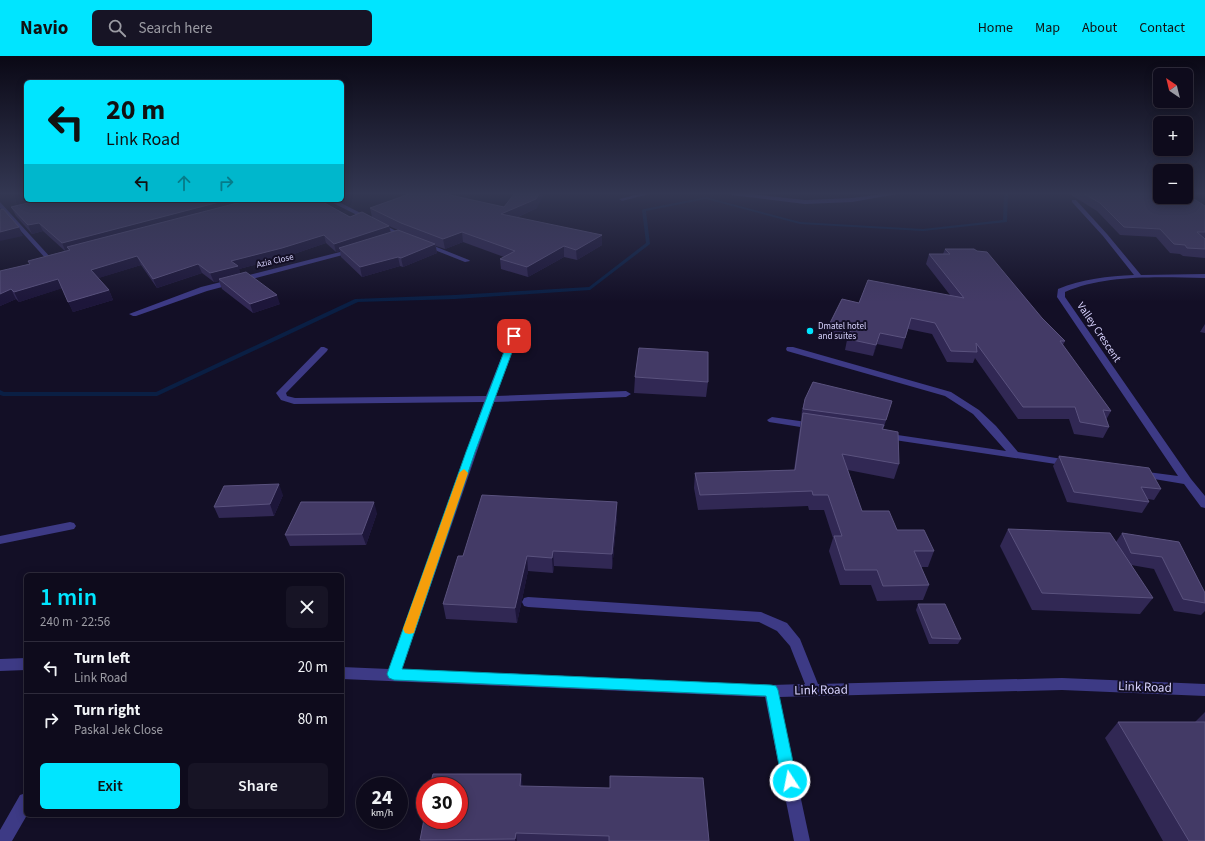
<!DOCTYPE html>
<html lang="en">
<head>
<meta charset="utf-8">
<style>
  :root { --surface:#0e0b1c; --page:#171425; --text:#f1f3f6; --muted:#9b9ba3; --line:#2e2b3b; --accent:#00e5ff }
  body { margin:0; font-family:"Source Sans 3",sans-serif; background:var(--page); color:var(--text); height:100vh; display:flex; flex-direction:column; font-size:15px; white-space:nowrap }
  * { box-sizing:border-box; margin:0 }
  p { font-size:13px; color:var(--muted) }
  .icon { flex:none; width:22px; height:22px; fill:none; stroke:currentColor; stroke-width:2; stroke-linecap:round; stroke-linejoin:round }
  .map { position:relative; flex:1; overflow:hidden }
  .sheet { position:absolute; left:24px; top:517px; width:320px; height:244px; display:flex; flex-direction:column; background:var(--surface); border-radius:6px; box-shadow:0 2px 10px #0003,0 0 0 1px var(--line) }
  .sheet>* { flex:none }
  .guide { position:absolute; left:24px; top:24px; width:320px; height:122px; border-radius:6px; box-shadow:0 2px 10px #0003,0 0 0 1px var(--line); background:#00e5ff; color:#111; overflow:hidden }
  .needle { width:26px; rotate:325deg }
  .tools { position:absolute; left:1153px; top:12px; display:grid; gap:8px }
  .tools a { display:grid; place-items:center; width:40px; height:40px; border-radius:6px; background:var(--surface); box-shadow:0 2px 10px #0003,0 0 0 1px var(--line); font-size:20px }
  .speed { position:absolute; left:356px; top:721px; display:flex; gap:8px; font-size:20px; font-weight:700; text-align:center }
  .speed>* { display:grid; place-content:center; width:52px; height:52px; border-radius:50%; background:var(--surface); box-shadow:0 2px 10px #0003,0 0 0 1px var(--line); line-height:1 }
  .speed small { font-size:10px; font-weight:400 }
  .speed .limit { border:6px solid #d22; background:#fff; color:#111 }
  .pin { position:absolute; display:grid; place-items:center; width:34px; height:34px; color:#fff; margin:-17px; border-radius:8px; box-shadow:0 2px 6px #0006 }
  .me { position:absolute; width:44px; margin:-22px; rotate:349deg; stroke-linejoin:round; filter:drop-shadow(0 0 3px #0008) }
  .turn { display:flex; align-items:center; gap:14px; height:84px; padding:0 16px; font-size:18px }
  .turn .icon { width:52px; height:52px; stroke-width:2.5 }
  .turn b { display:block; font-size:28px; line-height:34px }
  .lanes { display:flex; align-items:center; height:38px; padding:0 16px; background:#0003; justify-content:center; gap:20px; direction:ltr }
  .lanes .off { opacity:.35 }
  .round { display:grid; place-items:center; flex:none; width:42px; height:42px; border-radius:6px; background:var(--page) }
  .summary { display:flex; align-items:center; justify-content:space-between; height:68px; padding:0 16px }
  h1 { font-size:24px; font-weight:600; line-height:30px; color:var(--accent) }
  .button { display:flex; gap:8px; margin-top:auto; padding:8px 16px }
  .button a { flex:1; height:46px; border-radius:6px; background:var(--accent); color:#111; font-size:16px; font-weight:600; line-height:46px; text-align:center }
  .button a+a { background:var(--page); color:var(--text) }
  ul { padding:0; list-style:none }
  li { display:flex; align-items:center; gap:12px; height:52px; padding:0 16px; border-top:1px solid var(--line) }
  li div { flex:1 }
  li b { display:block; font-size:15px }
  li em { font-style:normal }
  header { display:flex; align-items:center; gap:24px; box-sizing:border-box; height:56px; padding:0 20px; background:var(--accent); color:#111 }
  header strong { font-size:19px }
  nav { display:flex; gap:22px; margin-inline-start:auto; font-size:14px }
  .search { width:280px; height:36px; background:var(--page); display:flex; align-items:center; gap:10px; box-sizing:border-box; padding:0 14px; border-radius:6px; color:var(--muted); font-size:15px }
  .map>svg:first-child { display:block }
</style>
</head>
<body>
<header>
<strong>Navio</strong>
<div class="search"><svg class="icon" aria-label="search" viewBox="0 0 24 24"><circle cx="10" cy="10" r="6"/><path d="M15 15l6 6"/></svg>Search here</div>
<nav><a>Home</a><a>Map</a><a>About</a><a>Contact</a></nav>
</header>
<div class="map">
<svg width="1205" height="785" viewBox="0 0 1205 785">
  <rect width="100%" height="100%" fill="#130f26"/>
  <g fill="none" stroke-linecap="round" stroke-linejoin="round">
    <!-- stream -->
    <path fill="#0a1f44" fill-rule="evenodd" d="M1004 137H1008L1007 166 923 175 800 168 706 143 646 155 650 188 590 234 455 243 358 246 157 340H3L0 339V334L4 336H156L355 243 455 239 589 231 646 187 642 154 644 153 706 141 800 166 923 173 1003 164Z"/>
    <!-- minor -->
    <path fill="#3d3a85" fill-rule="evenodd" d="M644 137H653L622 145 619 143Z
      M729 137H742L805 144 852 142 891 137H903L852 146 805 148 732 139Z
      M327 144H335L408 181 403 182Z
      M1072 144H1076L1107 178 1141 219 1205 218V222C1161 221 1105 218 1065 236V241L1191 423 1205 440V452L1201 451 1184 428 1136 420 1135 418 1136 416 1140 415 1178 420 1057 241 1058 233C1082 223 1108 220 1134 219L1103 180 1072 146Z
      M0 146 51 202V204H47L0 152Z
      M424 186 469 204 470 205 465 206 422 189V187Z
      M352 193 354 194V196L207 235 136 260H133L129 258 201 231Z
      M516 265H522L523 267 496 340 626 335 631 338 626 341 494 346 402 613 771 629 805 628 790 590 777 575 759 566 528 551 524 550 522 546 524 542 528 541 761 556 787 567 800 583 818 628 1062 622 1205 628V640L1062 634 779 641 810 785H794L765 641 342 623V611L389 613 484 346 294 348 281 344 276 337 321 291H324L328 293 327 295 286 337 287 340 295 342 486 340Z
      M787 291H793L951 336 979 354 996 370 1018 396 1069 404 1074 407 1069 410 881 382 879 380 881 378 884 377 1006 395 973 358 945 340 787 295 786 293Z
      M772 361 813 367 818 370 813 373 769 366 767 364Z
      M70 466 74 467 76 470 74 473 0 488V480Z
      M26 602V614L0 615V603Z
      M26 737 27 759 12 785H0V774L20 739Z"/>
  </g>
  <!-- wall -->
  <path fill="#312854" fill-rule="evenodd" d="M18 137H26V144H319L350 161H372L370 152 504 151 537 152 516 162 602 189 577 204 564 201 528 221 501 213 500 203 504 201 463 186 445 193 436 190 437 197 403 211 400 210 362 221 341 201 340 195 336 196 326 187 285 201 239 213 240 218 280 248 253 257 222 233 219 225 214 226 202 217 157 232 141 209 98 222 109 234 113 244 73 256 62 232 19 246 16 243 0 250V215L30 208 28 205 65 195 43 175 32 178 16 160 11 151 28 147ZM389 170 398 174 391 176Z
    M1068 137H1160L1205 150V202L1183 200 1180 198 1170 197 1156 181 1120 179 1097 155Z
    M945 193 1042 262 1065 285 1063 289 1111 355 1106 364 1109 371 1103 382 1074 378 1069 363H1018L975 302 973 307 947 306 932 278 908 273 902 293 877 288 873 300 845 294 847 284 827 280 829 269 859 247 950 239 926 208 929 198H943Z
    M1205 268V277L1200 276Z
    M635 321 708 326 706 341 634 337Z
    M805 343 892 345 883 374 899 408 894 423 848 414 862 455 897 474 934 495 928 511H921L929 529 923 544 877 545 871 529H840L829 495 833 482 824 454H809L808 450 698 454 694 432 695 417 794 414 801 364 802 354Z
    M1059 400 1161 433 1154 444 1148 443 1149 446 1142 457 1067 446 1053 410Z
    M283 439 274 460 219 462 214 451Z
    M377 457 366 489 290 490 285 479Z
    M617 461 612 513 554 510 553 517 528 515 517 567 446 563 443 548 463 500Z
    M1008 473 1116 486 1122 477 1179 486 1205 537V555L1201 559 1174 555 1154 513 1131 509 1153 542 1140 558 1032 554 1000 490Z
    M918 548 961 583 958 588H929L916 554Z
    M1205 656V785H1163L1105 682 1118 666H1195Z
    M523 730 709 785H421L420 784Z"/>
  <!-- shaded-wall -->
  <path fill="#1d163a" d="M540 137H545L537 152 502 168 501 158Z
    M28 144H51L30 149Z
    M227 144H261L67 191 69 195 66 196 62 187Z
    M39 167 43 175 32 178 28 169Z
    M389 170 391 179 339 192 340 195 336 196 334 188Z
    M19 171 23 180 0 185V176Z
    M462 176 463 186 445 193 443 183Z
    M324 179 326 187 285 201 239 213 241 220 219 223V225L214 226 210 217 231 205Z
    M602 179V189L577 204 576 194Z
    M435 188 437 197 403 211 401 202Z
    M564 190V201L528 221 527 211Z
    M137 200 141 209 96 223 91 214Z
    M398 201 400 210 362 221 360 211Z
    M198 208 202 217 157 232 153 223Z
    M58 223 63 232 19 246 14 236Z
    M11 233 16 243 0 250V238Z
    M109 234 113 244 73 256 68 246Z
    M277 239 280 248 253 257 250 248Z
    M880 277 877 288 873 300 876 289Z
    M279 428 283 439 274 460 270 448Z
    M374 446 377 457 366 489 362 478Z
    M617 446V461L612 513V498Z
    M553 495 554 510 553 517 552 502Z
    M527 500 528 515 517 567 515 552Z
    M521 718 523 731 520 730Z
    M516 777 517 785H515V783Z"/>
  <!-- building -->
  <path fill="#433a66" stroke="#5a527e" d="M22 137H26V141Z
    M412 137H441L504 151 515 137H540L536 143 501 158 602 179 576 194 564 190 527 211 500 203 515 195 462 176 443 183 401 167 370 152Z
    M1083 137H1160V141H1186V138L1205 150V176H1197L1205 183V193L1187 192 1185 189 1174 188 1160 173 1124 171 1100 147Z
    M40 144H227L62 187 39 167 28 169 11 151Z
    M249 144H319L350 161 362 156 389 170 334 188 324 179 282 192 231 205 238 210 210 217 198 208 153 223 137 200 91 214 109 234 68 246 58 223 14 236 11 233 0 238V215L30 208 28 205 70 194 67 191Z
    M3 153 19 171 0 176V154Z
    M398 174 435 188 401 202 398 201 360 211 339 192Z
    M945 193H974L977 195 987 196 1042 262 1065 285H1060L1111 355 1103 354 1109 371 1080 366 1075 351H1023L976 287 977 296 951 295 935 267 911 262 905 282 880 277 876 289 848 283 851 274 829 269 842 243 859 247 868 224 964 242 929 198H950Z
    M246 216 277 239 250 248 219 223Z
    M639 292 708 296V326L635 321Z
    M813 326 892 345 886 364 803 353 805 343Z
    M803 357 884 369 882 373 898 376 899 408 842 398 862 455H889L897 474H924L934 495H914L929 529 883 530 877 514H845L834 480H842L828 439H813L812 435 700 439 695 417 795 414Z
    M1059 400 1149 412 1161 433 1141 431 1149 446 1074 436Z
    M279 428 270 448 214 451 224 430Z
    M482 439 617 446 612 498 553 495 552 502 527 500 515 552 443 548 458 500H463Z
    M301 446H374L362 478 285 479Z
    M1008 473 1110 477 1153 542 1042 537Z
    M1122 477 1179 486 1205 537V547L1183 543 1162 501 1131 497Z
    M918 548H945L961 583 932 582Z
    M1118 666H1205V785H1189Z
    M433 718H521L520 730 610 732V720L703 722 709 785H609V780L516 777 515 783 420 784 425 758V764H459V730H430Z"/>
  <!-- sky -->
  <linearGradient id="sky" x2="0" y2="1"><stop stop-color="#0a0815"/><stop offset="0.56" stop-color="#333752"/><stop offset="1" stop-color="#333752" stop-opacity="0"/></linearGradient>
  <rect width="1205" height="246" fill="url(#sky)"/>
  <!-- route -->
  <path fill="#00e5ff" stroke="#0095a6" d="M514 277 518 280 475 396 402 613 771 629 776 630 778 634 797 725 795 730 790 732 785 730 782 725 766 640 394 624 389 622 387 618 466 396 510 280Z"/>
  <!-- slow -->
  <path fill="#f59e0b" d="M464 413 468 417 415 573 414 577 409 578 405 577 403 573 459 417Z"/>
  <!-- markers -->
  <circle fill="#00e5ff" stroke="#130f26" stroke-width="1.5" cx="810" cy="275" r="4"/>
  <g text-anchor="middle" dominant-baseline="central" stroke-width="4" stroke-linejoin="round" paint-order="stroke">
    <!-- far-street labels -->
    <g font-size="9" fill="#d9d4ff" stroke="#130f26">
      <text transform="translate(275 205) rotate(-13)">Azia Close</text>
    </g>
    <!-- far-poi labels -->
    <g font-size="9" fill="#d9d4ff" stroke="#130f26" text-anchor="start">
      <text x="818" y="270">Dmatel hotel<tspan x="818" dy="10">and suites</tspan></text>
    </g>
    <!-- street labels -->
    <g font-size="11" fill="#d9d4ff" stroke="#130f26">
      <text transform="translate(1099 276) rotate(56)">Valley Crescent</text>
    </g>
    <!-- near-street labels -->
    <g font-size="13" fill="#d9d4ff" stroke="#130f26">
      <text transform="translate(1145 631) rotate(2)">Link Road</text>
      <text transform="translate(821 634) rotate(-1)">Link Road</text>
    </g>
  </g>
</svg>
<div class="tools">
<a><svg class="needle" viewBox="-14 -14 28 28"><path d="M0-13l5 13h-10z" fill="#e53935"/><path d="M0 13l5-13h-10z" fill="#9b9ba3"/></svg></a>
<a>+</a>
<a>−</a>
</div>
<div class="speed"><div>24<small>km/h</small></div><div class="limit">30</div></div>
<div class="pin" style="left:514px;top:280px;background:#d93025"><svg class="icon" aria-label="arrive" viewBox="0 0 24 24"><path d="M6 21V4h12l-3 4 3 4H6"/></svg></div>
<svg class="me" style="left:790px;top:725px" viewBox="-20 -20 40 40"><circle r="17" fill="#00e5ff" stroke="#fff" stroke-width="3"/><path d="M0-11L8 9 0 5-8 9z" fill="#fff"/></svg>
<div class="guide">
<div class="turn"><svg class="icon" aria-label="left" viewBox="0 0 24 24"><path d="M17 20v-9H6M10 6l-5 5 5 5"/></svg><div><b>20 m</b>Link Road</div></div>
<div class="lanes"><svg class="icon" aria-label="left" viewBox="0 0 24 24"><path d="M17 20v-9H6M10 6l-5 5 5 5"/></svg><svg class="icon off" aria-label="ahead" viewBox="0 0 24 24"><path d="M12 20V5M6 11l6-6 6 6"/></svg><svg class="icon off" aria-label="right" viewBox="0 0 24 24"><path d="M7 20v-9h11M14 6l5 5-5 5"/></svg></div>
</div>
<section class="sheet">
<div class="summary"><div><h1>1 min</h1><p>240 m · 22:56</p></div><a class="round"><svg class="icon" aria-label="close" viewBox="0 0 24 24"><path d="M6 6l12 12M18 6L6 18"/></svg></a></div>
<ul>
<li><svg class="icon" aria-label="left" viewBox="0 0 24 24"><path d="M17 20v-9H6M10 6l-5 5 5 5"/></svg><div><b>Turn left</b><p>Link Road</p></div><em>20 m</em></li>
<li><svg class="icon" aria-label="right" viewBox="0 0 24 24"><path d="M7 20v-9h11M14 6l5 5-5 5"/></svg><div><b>Turn right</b><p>Paskal Jek Close</p></div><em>80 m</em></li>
</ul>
<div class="button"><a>Exit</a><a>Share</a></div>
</section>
</div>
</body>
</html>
